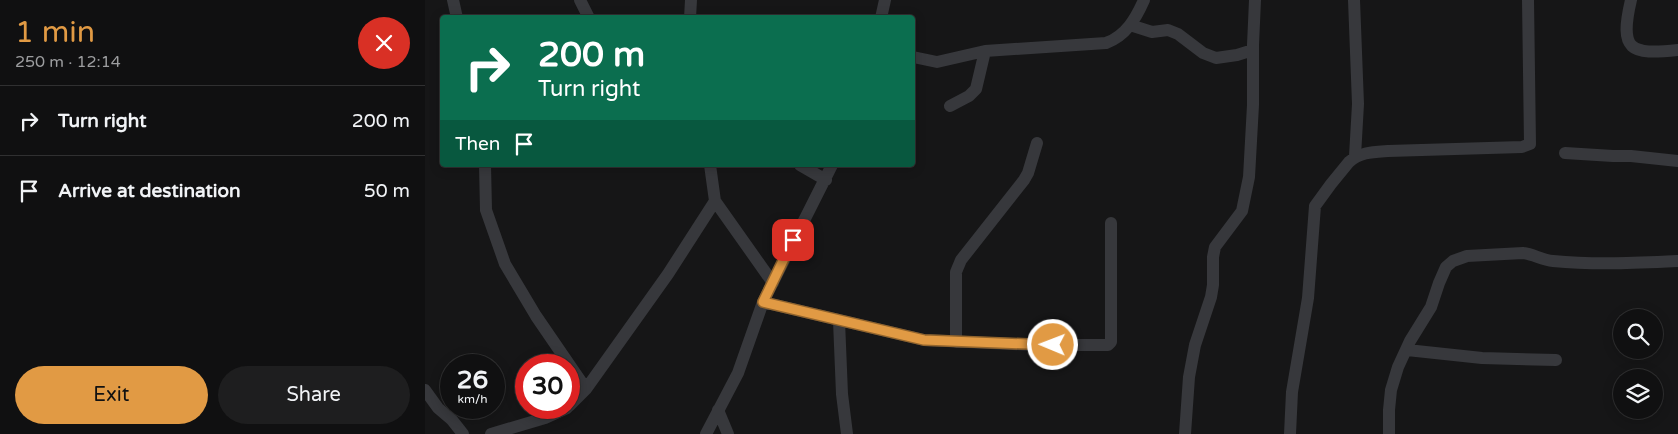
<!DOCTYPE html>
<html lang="en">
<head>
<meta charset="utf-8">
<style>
  :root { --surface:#101011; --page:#1e1e1f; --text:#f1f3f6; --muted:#9c9d9f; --line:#303031; --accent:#e19a44 }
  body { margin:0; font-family:"Varela Round",sans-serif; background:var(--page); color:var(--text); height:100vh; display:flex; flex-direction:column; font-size:19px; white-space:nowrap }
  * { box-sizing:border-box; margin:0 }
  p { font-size:16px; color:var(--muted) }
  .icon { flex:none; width:28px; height:28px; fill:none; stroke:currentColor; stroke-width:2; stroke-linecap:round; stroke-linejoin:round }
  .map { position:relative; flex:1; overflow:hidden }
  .sheet { display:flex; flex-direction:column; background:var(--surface); width:425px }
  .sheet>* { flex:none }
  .guide { position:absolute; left:15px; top:15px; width:475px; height:152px; border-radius:5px; box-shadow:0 2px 12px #0003,0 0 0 1px var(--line); background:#0b6e4f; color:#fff; overflow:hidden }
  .buttons { position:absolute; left:1188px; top:309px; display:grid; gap:10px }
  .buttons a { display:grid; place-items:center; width:50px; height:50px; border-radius:50%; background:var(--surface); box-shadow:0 2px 12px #0003,0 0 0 1px var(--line); font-size:25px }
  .speed { position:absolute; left:15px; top:354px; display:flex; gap:10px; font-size:25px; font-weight:700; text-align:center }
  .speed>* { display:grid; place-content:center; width:65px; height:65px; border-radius:50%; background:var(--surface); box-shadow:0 2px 12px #0003,0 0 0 1px var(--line); line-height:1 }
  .speed small { font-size:12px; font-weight:400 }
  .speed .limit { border:8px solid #d22; background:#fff; color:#111 }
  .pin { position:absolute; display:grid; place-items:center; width:42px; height:42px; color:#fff; margin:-21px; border-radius:10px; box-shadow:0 2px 8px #0006 }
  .me { position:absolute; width:55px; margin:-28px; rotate:271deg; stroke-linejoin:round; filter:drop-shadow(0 0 4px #0008) }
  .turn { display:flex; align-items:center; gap:18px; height:105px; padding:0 15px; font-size:22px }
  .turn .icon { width:65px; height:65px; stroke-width:2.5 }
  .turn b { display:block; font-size:35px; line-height:42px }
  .then { display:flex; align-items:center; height:48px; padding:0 15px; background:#0003; gap:10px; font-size:19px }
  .round { display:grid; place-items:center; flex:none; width:52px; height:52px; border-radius:26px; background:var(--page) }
  .head { display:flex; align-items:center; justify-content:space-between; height:85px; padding:0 15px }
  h1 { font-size:30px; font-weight:600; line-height:38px; color:var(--accent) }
  .button { display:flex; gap:10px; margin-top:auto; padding:10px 15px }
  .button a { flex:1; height:58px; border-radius:30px; background:var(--accent); color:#111; font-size:20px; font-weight:600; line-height:58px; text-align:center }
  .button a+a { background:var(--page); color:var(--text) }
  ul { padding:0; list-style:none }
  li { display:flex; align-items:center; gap:15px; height:70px; padding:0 15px; border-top:1px solid var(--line) }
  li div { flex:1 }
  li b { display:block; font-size:19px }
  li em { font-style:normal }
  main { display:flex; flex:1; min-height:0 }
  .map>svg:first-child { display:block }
</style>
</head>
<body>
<main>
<section class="sheet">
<div class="head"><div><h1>1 min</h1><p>250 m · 12:14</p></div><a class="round" style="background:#d93025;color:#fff"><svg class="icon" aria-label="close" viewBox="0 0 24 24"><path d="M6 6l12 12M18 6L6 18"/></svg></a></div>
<ul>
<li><svg class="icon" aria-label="right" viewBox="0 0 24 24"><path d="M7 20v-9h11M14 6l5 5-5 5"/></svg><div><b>Turn right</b></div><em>200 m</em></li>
<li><svg class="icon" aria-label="arrive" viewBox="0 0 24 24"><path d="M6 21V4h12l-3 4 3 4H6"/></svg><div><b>Arrive at destination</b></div><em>50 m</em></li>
</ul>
<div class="button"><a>Exit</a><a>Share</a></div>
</section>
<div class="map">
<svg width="1253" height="434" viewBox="0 0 1253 434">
  <rect width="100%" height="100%" fill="#161617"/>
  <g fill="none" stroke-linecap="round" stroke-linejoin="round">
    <!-- minor -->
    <path stroke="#37383c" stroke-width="12" d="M28 0 32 18
      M155 0 164 18
      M929 0 933 104 930 156
      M1206 0C1194 51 1205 55 1253 50
      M265 18 266 0
      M456 18 460 0
      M705 25 727 32 743 30 753 34 778 53 791 58 812 55 828 50
      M488 57 512 62 560 51 681 43C701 36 711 18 719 0
      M525 106 544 96 551 89 560 51
      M1140 153 1188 156H1206L1253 161
      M60 165 61 210 80 264 111 316 161 389
      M285 165 290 201 348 283
      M375 165 401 180
      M338 302 499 340 611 345H683L686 342V223
      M414 321 417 394 422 434
      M531 342V272L536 260 599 180 603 173 612 143
      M982 350 1057 358 1131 360
      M0 390 13 408 27 420 38 434
      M144 406 161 389 243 274 290 201
      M293 410 303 434
      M66 434 120 418 142 408
      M281 434 313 373 338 302 407 165
      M760 434 764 377 770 345 786 297 788 285V257L790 247 817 211 824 177 828 105V45L830 0
      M865 434 867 392 883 298 890 206 906 184 924 162C935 152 948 152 963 151L1097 147 1105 144 1103 0
      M964 434V410L966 390 973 367 985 341 1006 307 1014 283 1021 267 1028 261 1042 256 1098 253C1108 254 1117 260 1128 261 1170 265 1211 263 1253 261"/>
  </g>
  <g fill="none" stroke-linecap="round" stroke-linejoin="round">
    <defs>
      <path id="route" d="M368 240 338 302 499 340 628 345"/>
    </defs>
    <!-- route casing -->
    <use href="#route" stroke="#92642c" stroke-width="12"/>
    <!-- route -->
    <use href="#route" stroke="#e19a44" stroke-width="9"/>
  </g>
</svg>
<div class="buttons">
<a><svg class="icon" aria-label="search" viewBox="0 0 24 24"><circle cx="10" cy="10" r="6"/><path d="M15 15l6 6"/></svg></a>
<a><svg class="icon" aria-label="layers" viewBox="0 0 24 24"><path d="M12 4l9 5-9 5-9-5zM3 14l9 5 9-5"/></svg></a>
</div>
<div class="speed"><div>26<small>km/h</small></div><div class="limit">30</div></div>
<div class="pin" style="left:368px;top:240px;background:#d93025"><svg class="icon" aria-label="arrive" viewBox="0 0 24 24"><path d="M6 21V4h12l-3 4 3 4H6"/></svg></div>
<svg class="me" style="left:628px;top:345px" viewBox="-20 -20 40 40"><circle r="17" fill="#e19a44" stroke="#fff" stroke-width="3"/><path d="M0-11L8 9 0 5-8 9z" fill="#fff"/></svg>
<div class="guide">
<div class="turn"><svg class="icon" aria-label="right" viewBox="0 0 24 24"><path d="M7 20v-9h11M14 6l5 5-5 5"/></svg><div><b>200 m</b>Turn right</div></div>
<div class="then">Then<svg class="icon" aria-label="arrive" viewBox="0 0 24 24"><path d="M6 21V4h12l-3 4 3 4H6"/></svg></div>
</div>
</div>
</main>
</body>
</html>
